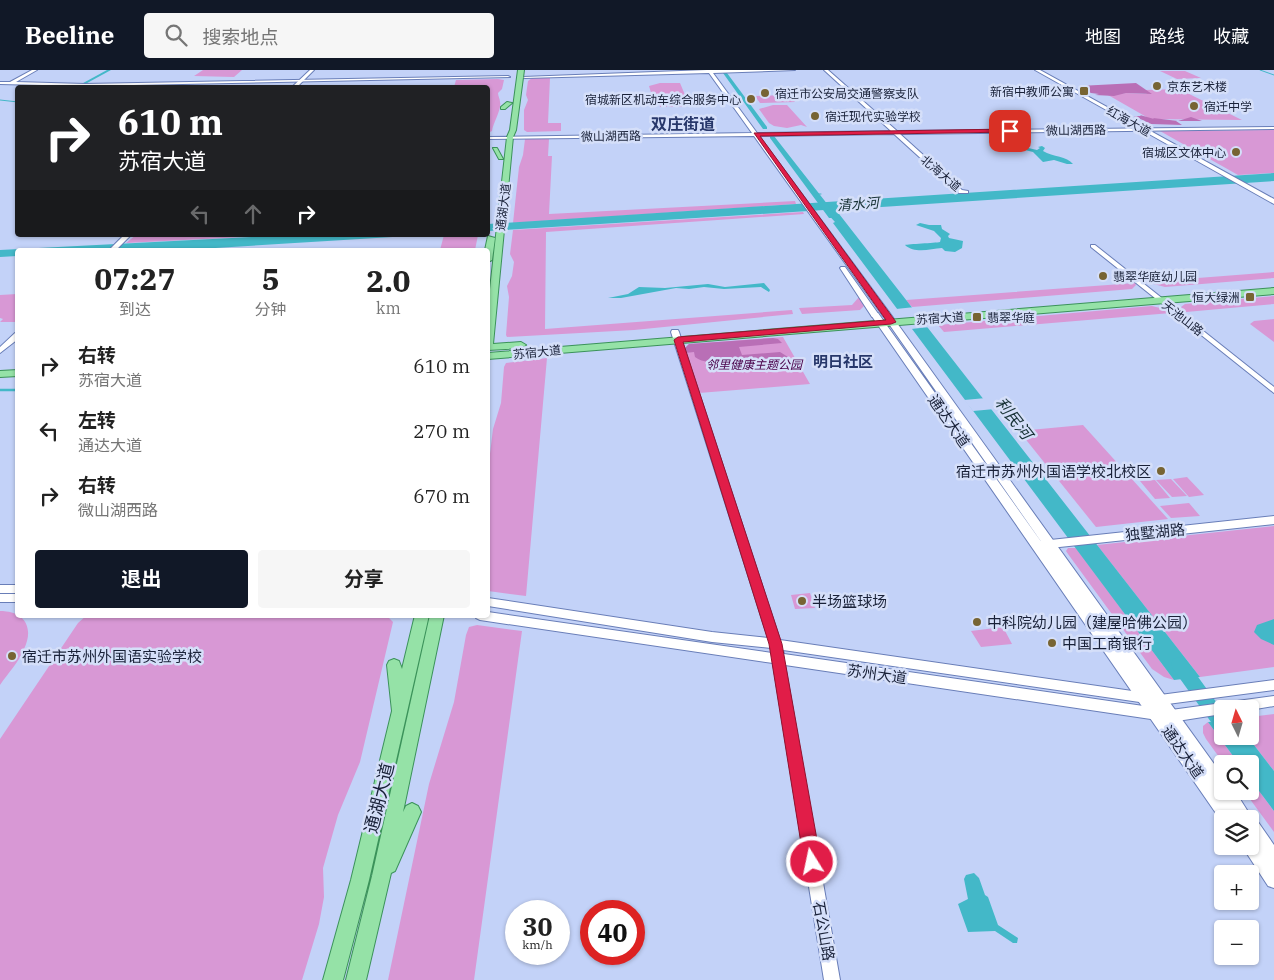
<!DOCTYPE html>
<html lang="zh">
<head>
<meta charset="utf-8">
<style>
  :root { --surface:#fff; --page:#f6f6f6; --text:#222; --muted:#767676; --accent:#111827 }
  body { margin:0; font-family:"IBM Plex Serif","Noto Sans SC",serif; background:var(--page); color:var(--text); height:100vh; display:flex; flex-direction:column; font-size:19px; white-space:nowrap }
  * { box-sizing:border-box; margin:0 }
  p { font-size:16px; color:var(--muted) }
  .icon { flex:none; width:28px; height:28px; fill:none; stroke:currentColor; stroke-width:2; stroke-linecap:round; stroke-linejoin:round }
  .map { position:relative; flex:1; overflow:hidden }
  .side { position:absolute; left:15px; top:178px; width:475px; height:370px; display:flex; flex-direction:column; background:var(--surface); border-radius:5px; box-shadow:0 1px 4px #0004 }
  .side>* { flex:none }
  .top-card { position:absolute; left:15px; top:15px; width:475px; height:152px; border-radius:5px; box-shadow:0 1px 4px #0004; background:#202124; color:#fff; overflow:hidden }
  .needle { width:32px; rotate:355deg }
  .buttons { position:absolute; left:1214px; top:630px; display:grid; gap:10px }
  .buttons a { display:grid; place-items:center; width:45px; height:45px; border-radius:5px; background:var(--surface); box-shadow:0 1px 4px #0004; font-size:25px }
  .speed { position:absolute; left:505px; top:830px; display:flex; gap:10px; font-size:25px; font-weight:700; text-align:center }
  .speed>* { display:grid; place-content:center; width:65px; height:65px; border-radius:50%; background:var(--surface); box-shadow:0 1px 4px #0004; line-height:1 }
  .speed small { font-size:12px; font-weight:400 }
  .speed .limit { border:8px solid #d22; background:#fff; color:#111 }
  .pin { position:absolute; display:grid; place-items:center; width:42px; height:42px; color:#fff; margin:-21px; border-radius:10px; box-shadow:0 2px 8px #0006 }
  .me { position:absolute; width:55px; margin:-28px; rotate:350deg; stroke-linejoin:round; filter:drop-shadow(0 0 4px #0008) }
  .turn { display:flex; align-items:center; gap:18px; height:105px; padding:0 20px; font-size:22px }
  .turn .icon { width:65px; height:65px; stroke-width:2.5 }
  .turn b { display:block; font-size:35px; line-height:42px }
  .lanes { display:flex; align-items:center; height:48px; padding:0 20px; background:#0003; justify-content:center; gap:25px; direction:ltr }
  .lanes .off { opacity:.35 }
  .eta { display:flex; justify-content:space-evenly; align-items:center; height:85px; text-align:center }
  .eta b { font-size:30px; font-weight:700; line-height:35px }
  .primary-button { display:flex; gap:10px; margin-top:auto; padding:10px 20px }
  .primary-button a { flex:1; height:58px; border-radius:5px; background:var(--accent); color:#fff; font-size:20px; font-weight:700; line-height:58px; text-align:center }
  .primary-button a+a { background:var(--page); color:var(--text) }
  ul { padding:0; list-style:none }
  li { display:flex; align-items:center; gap:15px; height:65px; padding:0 20px }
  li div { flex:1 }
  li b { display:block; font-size:19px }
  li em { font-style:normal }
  header { display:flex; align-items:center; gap:30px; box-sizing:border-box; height:70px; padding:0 25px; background:var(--accent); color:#fff }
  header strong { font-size:24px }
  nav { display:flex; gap:28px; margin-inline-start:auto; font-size:18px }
  .search { width:350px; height:45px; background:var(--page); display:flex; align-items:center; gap:12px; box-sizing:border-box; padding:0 18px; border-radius:5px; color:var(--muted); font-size:19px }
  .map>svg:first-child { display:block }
</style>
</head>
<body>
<header>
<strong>Beeline</strong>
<div class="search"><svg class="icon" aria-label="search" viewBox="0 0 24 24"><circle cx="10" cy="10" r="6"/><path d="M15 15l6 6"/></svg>搜索地点</div>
<nav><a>地图</a><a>路线</a><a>收藏</a></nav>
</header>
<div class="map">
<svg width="1274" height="910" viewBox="0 0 1274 910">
  <rect width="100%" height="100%" fill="#c3d2f8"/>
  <!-- green -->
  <path fill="#d898d5" d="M203 0H242L234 7 194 6Z
    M1160 1H1185L1201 8 1177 9Z
    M532 8H550L548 53H561V61L527 62 524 60V40L528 30 526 25 528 11Z
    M498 9 504 10 502 19 498 23C498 26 500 29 500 32 502 39 493 53 492 61L488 63V18L454 17 456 10Z
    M660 13H680L688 32H684L686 37H679L677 32H675L676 37H669L668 32H666L667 37H660L659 33 665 32 653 29 649 16Z
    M1179 19 1242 50 1150 49 1108 25 1126 23 1147 24 1145 20Z
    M789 25 795 32 760 33 755 26Z
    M773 35H787L807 57 801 55 787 58 774 56 769 53 759 39Z
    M1274 60V103L1238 105 1160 61Z
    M545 67V69H549L548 86H552L549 144 795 131 796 134 513 153 519 97 523 85 525 69Z
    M803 142 804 144 546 162 545 259 792 240 793 244 634 260 507 267 506 265 509 227 507 216 512 206 514 192 510 184 513 160Z
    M136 165H281L126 173Z
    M444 165H478L475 180H440Z
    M1274 202V208L1165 217 1146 212Z
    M1135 213 1136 215 1132 219 912 237 906 230Z
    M17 224V252H0L3 249 0 248V225Z
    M1274 226V234L1186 242 1181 237 1185 234Z
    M859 227 864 236 860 240 802 244 799 238 852 235Z
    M1152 236 1164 239 1171 243 944 262 938 255Z
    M1274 249V272L1250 254 1254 251Z
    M783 267 810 314 699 323 684 279 689 274Z
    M547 288 526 526 488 521V400L493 359 501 333 504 297 506 293Z
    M1083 355 1168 449 1096 457 1019 361Z
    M1187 407 1204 425 1189 427 1173 409Z
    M1171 409 1187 426 1172 427 1156 410Z
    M1155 410 1170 428 1155 429 1140 411Z
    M1189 433 1200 446 1171 448 1160 436Z
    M1274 456V597L1200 607 1097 475Z
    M1068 478H1076L1174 610 1164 607 1152 599 1068 484 1066 481Z
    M810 523 815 538 795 539 791 525Z
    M0 541C23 541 35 556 24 579 19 592 8 603 0 615Z
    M87 545H296L389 548 393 552 360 692 338 745 323 798 324 827 319 854 302 910H0V669L78 553Z
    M477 555 522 561 474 910H388L429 714 454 632 466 565 469 557Z
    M1003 557 1012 574 981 577 971 561Z
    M1274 644V701L1247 666H1250V647Z
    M1208 652 1239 694H1224L1206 669 1203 663V656Z
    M1250 709 1274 741V762L1244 721H1250Z"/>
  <!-- forest -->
  <path fill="#b96fb6" d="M1136 13 1152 24 1126 23 1114 26 1095 25 1099 24 1091 23 1079 16Z
    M1140 45 1154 49 1153 48 1178 51 1191 47 1202 51H1176L1182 55 1151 54 1134 46H1141Z
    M773 268 778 269 782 273 739 277 742 285 780 282 788 287 789 291 752 297C733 278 711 300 695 287L694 282 685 283 684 279 689 274Z"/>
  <!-- water -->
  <path fill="#43b8c8" d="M1042 76 1045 78 1043 81C1053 87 1067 86 1073 94H1067L1054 90 1043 92 1033 82 1021 79 1024 77 1037 80 1040 78 1038 77Z
    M1274 103V111L836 140 1200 607 1174 610 833 153 835 152 824 140 488 161V154Z
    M920 153 929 155H941L942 159 950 164 948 166 949 168 963 171 962 178 955 182 945 181 942 178C930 179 915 184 905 175 908 174 935 173 940 172L941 168 934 161 916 155Z
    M292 165H425L183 180H18L17 186 0 187V180Z
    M764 213 770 220 769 222 761 217 724 219 704 217 689 219 676 218 621 228H608L628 224 639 217 665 218 708 214 725 217Z
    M1274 549V575L1261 569 1254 562 1257 555Z
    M1222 651V666H1247L1274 701V741L1250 709V694H1239L1208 652Z
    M974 803 979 808 985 825 988 827 998 855 1018 868 1017 873H1013L995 861 968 862 958 834 968 829 964 809 966 805Z"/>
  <!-- pier -->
  <path fill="#c3d2f8" d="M915 237 930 257 911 259 896 239Z
    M986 328 995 339 973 341 964 330Z"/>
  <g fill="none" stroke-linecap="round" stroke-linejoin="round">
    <!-- stream-far1 -->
    <path stroke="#43b8c8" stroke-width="1" d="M1260 0 1274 5
      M0 30 18 32
      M815 124H821"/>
    <!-- stream -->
    <path stroke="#43b8c8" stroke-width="2.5" d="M0 320H18"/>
    <!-- canal -->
    <path fill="#43b8c8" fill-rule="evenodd" d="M107 0H111L78 18H74Z"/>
    <!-- river -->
    <path fill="#43b8c8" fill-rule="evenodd" d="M723 3H727L767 57V59H763Z
      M770 66H774L835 144V148H829L770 68Z
      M1179 587 1185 589 1222 640V661L1216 659 1173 599 1171 594 1173 589Z"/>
    <defs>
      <path id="tertiary" d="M310 0H314L296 18H291Z
        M707 0H795L713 3 757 63 891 61 824 0H828L897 61 1274 57V59L900 64 962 120 968 121V123H959L894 64 759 66 889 242V246H883L754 66 488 69V67L752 63 709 3 525 8 523 7Z
        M124 165H131L116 180H109Z
        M1091 175H1095L1274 317V323L1091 177Z
        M841 197H845L879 245 878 247H872L840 198Z
        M672 260H678L679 262 780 570 1160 625 1274 610V620L1160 635 783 580 784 584 1171 640 1274 626V636L1250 640 1222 639V644L1171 652 785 595 840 910H824L773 593 480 550 476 548 474 545H488V542L772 583 771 578 712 572 488 536V528L712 562 768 568 671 262Z
        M15 263H18V269L0 283V277Z
        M1274 446V454L1041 479 1037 478 1036 475 1037 472 1041 471Z
        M0 515H18V523H0Z
        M0 524H18V532H0Z"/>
      <path id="secondary" d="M32 0H37L16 12 85 14 508 6 510 7 85 16 0 14V12H10Z
        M1035 0H1040L1274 129V134Z
        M883 242H889L1222 705V721H1235L1252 748 1256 749 1274 775V818L1268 816 1242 776H1250V749H1222V752L871 245 878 243 1047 480 882 244Z"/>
      <path id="primary" d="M518 0H524L516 60 513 67 493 274 521 272 526 275 521 278 488 280V237L507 67 510 60Z
        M507 32 512 33 505 39H501V37Z
        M493 78H497L503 89H499Z
        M488 166 495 168 492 190 488 192V180H485Z
        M1274 218V224L488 289V283Z
        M18 300V306L0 307V301Z
        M415 545H429L369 810 343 910H323L351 810 392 641 387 595 389 591 394 589 399 591 402 599Z
        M430 545H444L403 742 406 736 412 733 418 736 421 742 395 801 391 803 366 910H346L372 806Z"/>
    </defs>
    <!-- tertiary casing -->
    <use href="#tertiary" stroke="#697eb8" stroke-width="2"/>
    <!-- secondary casing -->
    <use href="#secondary" stroke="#697eb8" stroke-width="2"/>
    <!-- primary casing -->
    <use href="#primary" stroke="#3b925a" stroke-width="2"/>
    <!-- tertiary -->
    <use href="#tertiary" fill="#fff" fill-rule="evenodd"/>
    <!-- secondary -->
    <use href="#secondary" fill="#fff" fill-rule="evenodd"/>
    <!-- primary -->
    <use href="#primary" fill="#95e2a7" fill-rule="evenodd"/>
  </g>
  <!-- route -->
  <path fill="#e11d48" stroke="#92132f" d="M1010 59 1012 62 760 66 896 252 891 254 683 272 782 574 821 792 818 798 812 800 807 798 804 792 769 574 674 270 678 267 886 250 754 63Z"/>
  <!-- markers -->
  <g fill="#776433" stroke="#d5dff9" stroke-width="2">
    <circle cx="1157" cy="16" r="5"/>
    <rect x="1079" y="16" width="10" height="10" rx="2.5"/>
    <circle cx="765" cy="23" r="5"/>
    <circle cx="751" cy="29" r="5"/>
    <circle cx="1194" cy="36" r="5"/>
    <circle cx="815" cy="46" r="5"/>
    <circle cx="1236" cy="82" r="5"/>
    <circle cx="1103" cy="206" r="5"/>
    <rect x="1245" y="222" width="10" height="10" rx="2.5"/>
    <rect x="972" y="242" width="10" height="10" rx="2.5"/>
    <circle cx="1161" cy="401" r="5"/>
    <circle cx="802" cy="531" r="5"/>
    <circle cx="977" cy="552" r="5"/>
    <circle cx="1052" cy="573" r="5"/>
    <circle cx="12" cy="586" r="5"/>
  </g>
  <g text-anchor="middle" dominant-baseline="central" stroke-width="5" stroke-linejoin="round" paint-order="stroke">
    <!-- far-poi labels -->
    <g font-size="12" fill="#192138" stroke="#d5dff9" text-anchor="start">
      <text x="1167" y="16">京东艺术楼</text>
      <text x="1074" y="21" text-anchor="end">新宿中教师公寓</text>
      <text x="775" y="23">宿迁市公安局交通警察支队</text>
      <text x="741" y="29" text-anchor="end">宿城新区机动车综合服务中心</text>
      <text x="1204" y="36">宿迁中学</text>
      <text x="825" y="46">宿迁现代实验学校</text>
      <text x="1226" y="82" text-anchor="end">宿城区文体中心</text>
      <text x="1113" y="206">翡翠华庭幼儿园</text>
      <text x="1240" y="227" text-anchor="end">恒大绿洲</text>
      <text x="987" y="247">翡翠华庭</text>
    </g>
    <!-- far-street labels -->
    <g font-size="12" fill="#192138" stroke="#d5dff9">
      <text transform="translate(1129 51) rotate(29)">红海大道</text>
      <text transform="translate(1076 60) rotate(-1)">微山湖西路</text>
      <text transform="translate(611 66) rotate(-1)">微山湖西路</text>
      <text transform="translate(941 103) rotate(40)">北海大道</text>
      <text transform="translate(503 137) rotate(-83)">通湖大道</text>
      <text transform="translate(940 248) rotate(-4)">苏宿大道</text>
      <text transform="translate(1183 248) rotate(38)">天池山路</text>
      <text transform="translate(537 282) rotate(-6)">苏宿大道</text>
    </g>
    <!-- far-park labels -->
    <g font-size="12" font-style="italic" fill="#490149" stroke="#d5dff9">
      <text x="754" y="294">邻里健康主题公园</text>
    </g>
    <!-- far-water labels -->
    <g font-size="14" font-style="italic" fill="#173135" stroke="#d5dff9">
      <text transform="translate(858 134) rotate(-4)">清水河</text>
    </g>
    <!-- far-quarter labels -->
    <g font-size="15" font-weight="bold" fill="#27376a" stroke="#d5dff9">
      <text x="843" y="291">明日社区</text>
    </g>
    <!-- street labels -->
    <g font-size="15" fill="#192138" stroke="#d5dff9">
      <text transform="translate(949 351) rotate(55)">通达大道</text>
      <text transform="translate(1155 462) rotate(-6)">独墅湖路</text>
      <text transform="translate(877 604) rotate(8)">苏州大道</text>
      <text transform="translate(1183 682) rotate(55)">通达大道</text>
      <text transform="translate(824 861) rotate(80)">石公山路</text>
    </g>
    <!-- poi labels -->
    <g font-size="15" fill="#192138" stroke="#d5dff9" text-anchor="start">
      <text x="1151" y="401" text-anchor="end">宿迁市苏州外国语学校北校区</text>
      <text x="812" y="531">半场篮球场</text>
      <text x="987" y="552">中科院幼儿园（建屋哈佛公园）</text>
      <text x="1062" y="573">中国工商银行</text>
      <text x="22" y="586">宿迁市苏州外国语实验学校</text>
    </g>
    <!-- far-district labels -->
    <g font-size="16" font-weight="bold" fill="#27376a" stroke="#d5dff9">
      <text x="683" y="54">双庄街道</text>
    </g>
    <!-- water labels -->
    <g font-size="16" font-style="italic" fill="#173135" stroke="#d5dff9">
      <text transform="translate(1014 348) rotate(52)">利民河</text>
    </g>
    <!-- near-street labels -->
    <g font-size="18" fill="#192138" stroke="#d5dff9">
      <text transform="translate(379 728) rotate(-76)">通湖大道</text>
    </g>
  </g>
</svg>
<div class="buttons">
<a><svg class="needle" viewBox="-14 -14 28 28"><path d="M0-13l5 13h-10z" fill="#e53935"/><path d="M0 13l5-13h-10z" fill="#767676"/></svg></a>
<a><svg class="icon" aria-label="search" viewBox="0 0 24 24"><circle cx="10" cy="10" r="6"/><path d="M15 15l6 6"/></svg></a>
<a><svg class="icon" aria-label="layers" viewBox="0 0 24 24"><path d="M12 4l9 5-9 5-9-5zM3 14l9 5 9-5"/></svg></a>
<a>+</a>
<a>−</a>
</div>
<div class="speed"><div>30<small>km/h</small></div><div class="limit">40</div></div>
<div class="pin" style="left:1010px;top:61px;background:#d93025"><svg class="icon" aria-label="arrive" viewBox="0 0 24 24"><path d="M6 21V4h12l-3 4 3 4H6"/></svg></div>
<svg class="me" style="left:812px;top:792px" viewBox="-20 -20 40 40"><circle r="17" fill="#e11d48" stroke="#fff" stroke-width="3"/><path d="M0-11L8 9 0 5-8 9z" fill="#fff"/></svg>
<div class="top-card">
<div class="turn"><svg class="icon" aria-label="right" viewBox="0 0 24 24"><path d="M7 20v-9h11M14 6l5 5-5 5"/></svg><div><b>610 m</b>苏宿大道</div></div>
<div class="lanes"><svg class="icon off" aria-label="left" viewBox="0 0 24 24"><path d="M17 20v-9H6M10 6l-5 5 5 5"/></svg><svg class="icon off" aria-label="ahead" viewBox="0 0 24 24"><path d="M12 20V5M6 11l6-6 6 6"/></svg><svg class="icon" aria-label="right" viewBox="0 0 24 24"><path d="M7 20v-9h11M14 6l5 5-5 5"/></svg></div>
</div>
<section class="side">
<div class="eta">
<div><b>07:27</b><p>到达</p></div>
<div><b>5</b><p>分钟</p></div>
<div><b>2.0</b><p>km</p></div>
</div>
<ul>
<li><svg class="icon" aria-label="right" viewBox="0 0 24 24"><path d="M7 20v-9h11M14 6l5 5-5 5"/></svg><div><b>右转</b><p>苏宿大道</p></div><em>610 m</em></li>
<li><svg class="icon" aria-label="left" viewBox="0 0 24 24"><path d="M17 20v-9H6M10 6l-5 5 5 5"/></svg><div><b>左转</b><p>通达大道</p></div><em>270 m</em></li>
<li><svg class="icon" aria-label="right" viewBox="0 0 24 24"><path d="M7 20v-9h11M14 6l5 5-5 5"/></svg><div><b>右转</b><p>微山湖西路</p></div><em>670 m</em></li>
</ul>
<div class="primary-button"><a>退出</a><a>分享</a></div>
</section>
</div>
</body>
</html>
